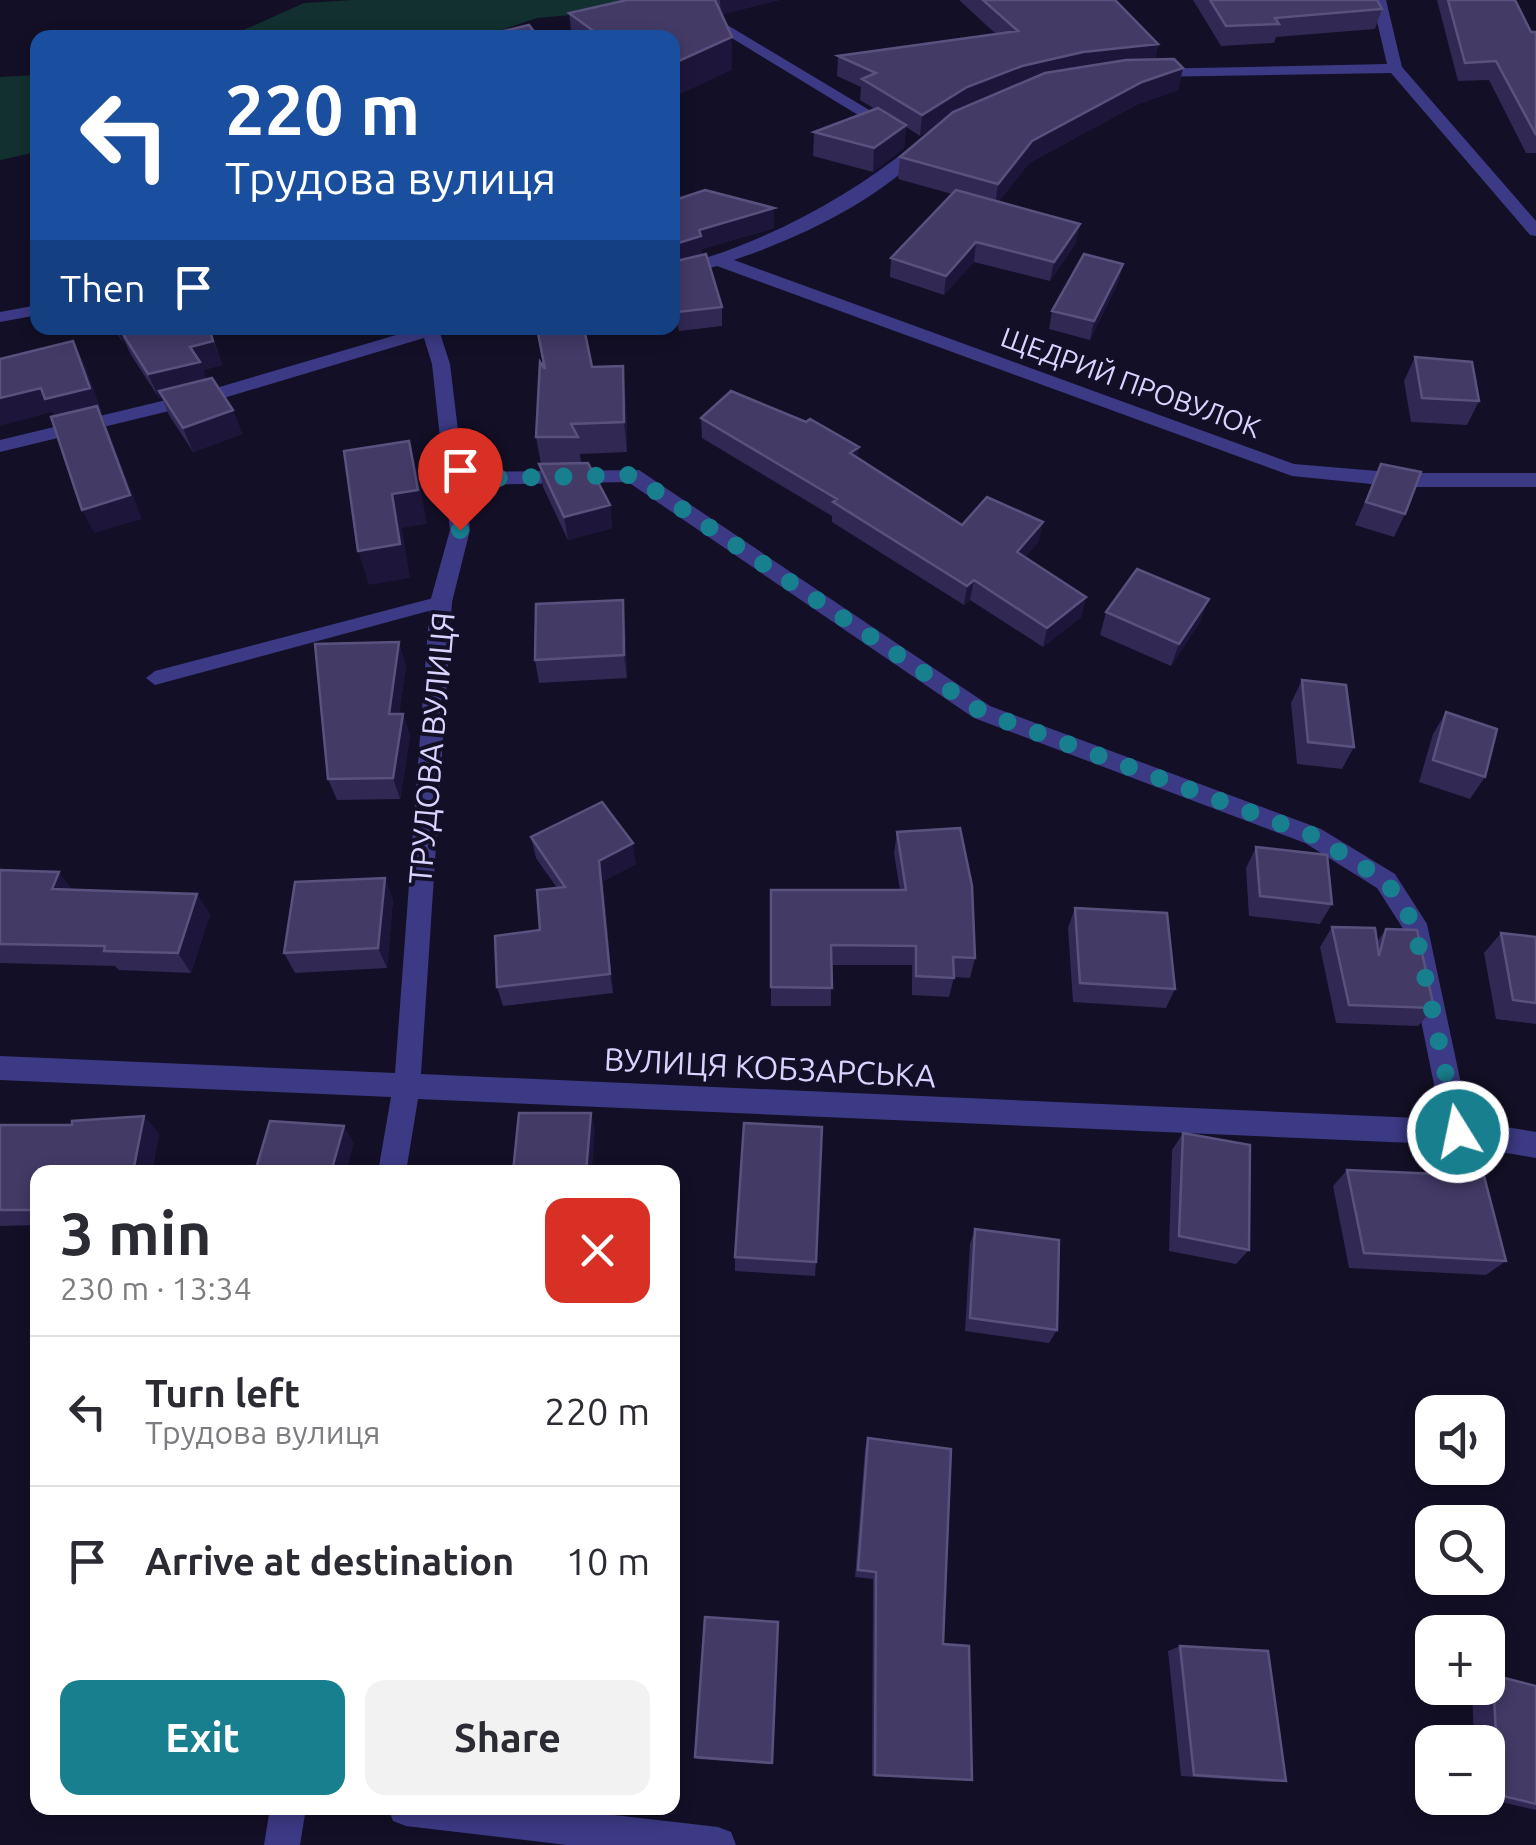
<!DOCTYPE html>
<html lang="en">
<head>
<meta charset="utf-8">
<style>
  :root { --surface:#fff; --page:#f2f2f3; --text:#2b2b33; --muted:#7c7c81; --line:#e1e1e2; --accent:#187f8f }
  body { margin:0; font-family:Ubuntu,sans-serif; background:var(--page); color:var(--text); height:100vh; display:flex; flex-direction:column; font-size:38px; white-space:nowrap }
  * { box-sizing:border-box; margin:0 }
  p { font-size:32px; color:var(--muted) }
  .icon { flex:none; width:55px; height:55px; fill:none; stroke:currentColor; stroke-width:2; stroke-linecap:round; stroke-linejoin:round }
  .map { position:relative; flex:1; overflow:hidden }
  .sheet { position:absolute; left:30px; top:1165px; width:650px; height:650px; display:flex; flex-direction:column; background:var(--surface); border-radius:20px; box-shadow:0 5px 15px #0003 }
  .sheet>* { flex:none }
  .guide { position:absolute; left:30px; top:30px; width:650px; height:305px; border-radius:20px; box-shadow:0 5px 15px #0003; background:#1a4fa0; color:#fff; overflow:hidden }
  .buttons { position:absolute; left:1415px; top:1395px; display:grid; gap:20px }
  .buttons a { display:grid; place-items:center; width:90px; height:90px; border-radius:20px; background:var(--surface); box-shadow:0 5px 15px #0003; font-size:50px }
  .pin { position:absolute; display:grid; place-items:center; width:85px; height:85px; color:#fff; margin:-102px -42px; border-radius:50% 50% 50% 0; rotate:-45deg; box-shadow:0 0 10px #0007 }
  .pin .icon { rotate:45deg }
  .me { position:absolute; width:110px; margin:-55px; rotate:350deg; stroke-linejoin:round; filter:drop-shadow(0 0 8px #0008) }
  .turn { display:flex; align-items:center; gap:35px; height:210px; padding:0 30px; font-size:45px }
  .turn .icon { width:130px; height:130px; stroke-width:2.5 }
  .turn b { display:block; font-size:70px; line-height:85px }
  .then { display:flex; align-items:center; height:95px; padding:0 30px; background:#0003; gap:20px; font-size:38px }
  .round { display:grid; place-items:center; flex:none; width:105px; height:105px; border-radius:20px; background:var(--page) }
  .overview { display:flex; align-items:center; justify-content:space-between; height:170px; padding:0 30px }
  h1 { font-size:60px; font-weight:600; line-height:75px }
  .button { display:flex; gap:20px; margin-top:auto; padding:20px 30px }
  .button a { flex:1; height:115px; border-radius:20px; background:var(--accent); color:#fff; font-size:40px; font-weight:600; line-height:115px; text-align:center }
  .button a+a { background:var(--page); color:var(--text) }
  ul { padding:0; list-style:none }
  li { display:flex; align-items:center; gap:30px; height:150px; padding:0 30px; border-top:2px solid var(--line) }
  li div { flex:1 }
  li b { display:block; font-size:38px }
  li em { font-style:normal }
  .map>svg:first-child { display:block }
</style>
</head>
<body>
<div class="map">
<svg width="1536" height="1845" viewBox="0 0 1536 1845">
  <rect width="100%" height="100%" fill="#130f26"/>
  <!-- green -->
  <path fill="#12302f" d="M353 0H653L638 9 537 18 481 37 226 38 304 3Z
    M37 75V152L0 160V77Z"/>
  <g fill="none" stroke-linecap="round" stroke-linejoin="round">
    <!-- service -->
    <path fill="#3d3a85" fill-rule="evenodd" d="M441 596 449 602 447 606 155 685 146 678 155 671Z"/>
    <!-- minor -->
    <path fill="#3d3a85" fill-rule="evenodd" d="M1372 0H1386L1402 67 1536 221V236L1530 235 1391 73 1148 77 1141 73 1148 69 1387 64Z
      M699 8 896 126 899 129 886 132 694 15 692 12Z
      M917 142 931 145C882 199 802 237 734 260L1294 464 1401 473H1536V487H1401L1292 476 717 266 672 278V268C764 243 844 201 917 142Z
      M38 305V315L0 322V312Z
      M420 328H446L440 333 450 364 463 472 639 470 990 706 1321 829 1395 874 1427 924 1469 1121 1536 1132V1158L1458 1145 418 1099 406 1172H378L391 1097 0 1080V1056L395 1073 430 602 450 530 432 364 424 338 227 397 0 452V440L216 388ZM628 482 974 718 1305 843 1377 888 1402 927 1441 1119 421 1074 452 602 470 530 465 485Z
      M270 1808H306L300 1845H264Z
      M388 1808H553L718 1827 731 1832 736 1845H567L406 1826 393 1821Z"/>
  </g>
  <!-- wall -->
  <path fill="#312854" d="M627 0H779L722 14 732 70 672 38H572L569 13Z
    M959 0H1115L1158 44 1155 60 1183 68 1178 90 1138 104 1029 163 999 201 1076 243 1050 281 974 262 944 295 890 277 891 258 952 194 898 179 900 157 945 120 920 136 906 127 904 148 873 172 813 156 814 132 875 109 860 100 861 87 837 76 838 56 996 34Z
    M1193 0H1377L1382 9 1375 29 1276 37 1274 43 1221 46Z
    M1437 0H1515L1531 32H1536V153H1526L1489 80 1458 81Z
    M672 201 774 228 702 249V255L722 307V326L679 331 672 306Z
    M1123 264 1118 283 1090 340 1049 329 1052 311Z
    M113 328H210L222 365 203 370 207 380 233 410 242 434 193 452 169 415 162 397 159 398 131 355 124 340 122 341Z
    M536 328H584L592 367 626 397 627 452 580 454 581 463 610 505 612 528 568 540 543 487 539 464H541L536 437 544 367Z
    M1415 357 1479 401 1467 425 1411 422 1404 381Z
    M701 418 858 458 962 525 1039 541 1025 557 1086 597 1081 617 1043 647 970 600 964 605 832 522V516L702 438Z
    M1381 464 1405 514 1394 537 1355 525Z
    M1106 612 1200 622 1171 666 1100 635Z
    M625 623 627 678 539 683 535 660Z
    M406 665 399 714H403L410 736 400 799 337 800 328 779Z
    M1302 680 1354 747 1342 769 1297 764 1291 703Z
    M1446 712 1485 777 1470 799 1419 782 1433 734Z
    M897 832 975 958 970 978 954 977 949 997 912 995V965H831V1006H771V890H900L894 853Z
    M531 837 636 864 603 881 613 993 503 1006 497 987 540 930 557 888 536 858Z
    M1256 847 1332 904 1320 924 1249 916 1246 868Z
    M0 870 72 889 210 914 191 973 119 970 115 966 0 963Z
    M393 899 387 968 295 973 284 953Z
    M1075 908 1175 989 1166 1008 1073 1002 1068 928Z
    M1332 927 1377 942 1386 929 1434 1008 1418 1026 1336 1023 1320 947Z
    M1501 933 1536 937V1024L1496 1019 1484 953Z
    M0 1125H72L159 1133 152 1172H38V1225L0 1226Z
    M1183 1133 1249 1250 1236 1264 1169 1251 1172 1150Z
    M1347 1170 1506 1261 1486 1275 1349 1268 1333 1186Z
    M975 1229 1057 1330 1049 1343 965 1331 970 1244Z
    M735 1257 816 1262 815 1276 735 1271Z
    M868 1438 943 1644 972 1780 872 1776 873 1579 855 1577 865 1449Z
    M778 1622 771 1764 697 1759 695 1757Z
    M1180 1646 1286 1781 1270 1782 1181 1776 1168 1651Z
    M1493 1675 1536 1686V1810L1484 1798H1488V1742H1474L1472 1688H1488V1676Z"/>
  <!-- shaded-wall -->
  <path fill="#1d163a" d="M720 0H779L721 15Z
    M732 37V70L672 98V64Z
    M1158 44 1154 64 964 107 920 136 922 115 967 87 1022 66 1083 52Z
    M1183 68 1178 90 1138 104 1029 163 995 206 998 184 1032 141 1142 82Z
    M906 125 904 148 873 172 874 148Z
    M774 208V228L702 249V256L672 265V245L699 230Z
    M1080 224 1076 243 1050 281 1054 262Z
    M976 242 974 262 944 295 946 276Z
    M1123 264 1118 283 1090 340 1094 321Z
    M116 328H138L121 331 124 340 122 341Z
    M209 328 222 365 203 370 210 386 159 391 162 397 159 398 148 374 190 347Z
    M73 341 85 365 102 412H100L108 430 142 519 94 533 82 510 57 422 52 412 0 426V398Z
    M623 366 626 397 627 452 624 422Z
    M233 410 242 434 193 452 183 428Z
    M409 441 418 475 427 524 402 528 410 578 369 585 358 551 392 494Z
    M859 447 857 467 850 453Z
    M610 505 612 528 568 540 564 517Z
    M1043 522 1039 541 1013 572 1017 552Z
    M974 580 970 600 964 605 967 586Z
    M1086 597 1081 617 1043 647 1047 628Z
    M1209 599 1200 622 1171 666 1179 644Z
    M623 600 625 623 627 678 624 655Z
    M399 642 406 665 396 737 389 714Z
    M403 714 410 736 400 799 393 778Z
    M633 843 636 864 603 881 613 993 610 974 599 861Z
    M59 872 74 892 52 889Z
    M385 878 393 899 387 968 378 948Z
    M197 894 210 914 191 973 178 953Z
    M591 1113 595 1130 592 1172H586Z
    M144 1116 159 1133 152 1172H133Z
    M344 1126 354 1143 346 1172H331Z"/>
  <!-- building -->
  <path fill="#433a66" stroke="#5a527e" stroke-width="2.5" d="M627 0H715L732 37 672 64V38H603L569 13Z
    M983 0H1115L1158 44 1083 52 1022 66 967 87 922 115 862 79 876 73 838 56 1018 31Z
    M1210 0H1377L1382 9 1275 18 1279 24 1226 26Z
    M1448 0H1515L1531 32H1536V135L1496 61 1465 63Z
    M529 25 539 38H475Z
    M1174 59 1183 68 1142 82 1032 141 998 184 900 157 953 112 1045 73 1126 60Z
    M878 108 906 125 874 148 814 132Z
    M705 190 774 208 699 230 701 236 672 245V201Z
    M956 190 1080 224 1054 262 976 242 946 276 891 258Z
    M706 254 722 307 678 312 672 291V262Z
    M1084 254 1123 264 1094 321 1052 311Z
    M140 328H209L213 341 190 347 200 362 148 374 121 331Z
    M537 328H584L592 367 623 366 624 422 571 424 578 437H536L540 362 545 369Z
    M73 341 90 388 45 399 41 388 0 398V359Z
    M1415 357 1472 362 1479 401 1422 398Z
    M212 378 233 410 183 428 159 391Z
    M731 391 806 422 810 419 859 447 850 453 962 525 987 497 1043 522 1017 552 1086 597 1047 628 974 580 967 586 833 502 837 499 701 418Z
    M97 406 130 495 82 510 51 417Z
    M409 441 418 490 392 494 400 544 358 551 344 451Z
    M588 463 610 505 564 517 539 464Z
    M1381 464 1421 472 1405 514 1366 502Z
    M1137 569 1209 599 1179 644 1106 612Z
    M623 600 624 655 535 660 536 604Z
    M399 642 389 714H403L393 778 328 779 315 644Z
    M1302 680 1346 685 1354 747 1308 742Z
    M1446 712 1497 729 1485 777 1433 760Z
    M602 802 633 843 599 861 610 974 497 987 495 936 540 930 537 890 565 887 531 837Z
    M960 828 972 886 975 958 953 957 954 978 916 976V946L831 945 832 988 771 987V890H906L897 832Z
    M1256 847 1327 855 1332 904 1260 896Z
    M0 870 59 872 52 889 197 894 178 953 104 951 105 946 0 944Z
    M385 878 378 948 284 953 295 882Z
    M1075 908 1167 913 1175 989 1080 983Z
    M1332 927 1375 928 1379 956 1386 929 1417 930 1434 1008 1349 1005Z
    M1501 933 1536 937V1003L1513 1000Z
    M519 1113H591L586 1172H513Z
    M144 1116 133 1172H38V1210H0V1125H72V1121Z
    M270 1121 344 1126 331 1172H255Z
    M744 1123 822 1127 816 1262 735 1257Z
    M1183 1133 1250 1145 1249 1250 1179 1236Z
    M1347 1170 1484 1176 1506 1261 1364 1253Z
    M975 1229 1059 1240 1057 1330 970 1318Z
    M868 1438 951 1449 943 1644 969 1646 972 1780 875 1775 876 1572 858 1570Z
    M705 1617 778 1622 772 1763 695 1757Z
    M1180 1646 1268 1651 1286 1781 1194 1775Z
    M1493 1675 1536 1686V1804L1499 1795Z"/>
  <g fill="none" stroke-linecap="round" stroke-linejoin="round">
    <!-- route -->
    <path stroke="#187f8f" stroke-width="18" stroke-dasharray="0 32.4" d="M460 530 453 479 632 475 982 712 1314 836 1386 881 1414 924 1458 1132"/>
  </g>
  <g text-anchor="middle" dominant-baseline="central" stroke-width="8" stroke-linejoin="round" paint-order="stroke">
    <!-- far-street labels -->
    <g font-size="28" fill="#d9d4ff" stroke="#130f26">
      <text transform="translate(1131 382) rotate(20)">ЩЕДРИЙ ПРОВУЛОК</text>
    </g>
    <!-- street labels -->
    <g font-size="32" fill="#d9d4ff" stroke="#130f26">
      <text transform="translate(431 748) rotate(-85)">ТРУДОВА ВУЛИЦЯ</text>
      <text transform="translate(770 1067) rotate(3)">ВУЛИЦЯ КОБЗАРСЬКА</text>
    </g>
  </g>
</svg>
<div class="buttons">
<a><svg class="icon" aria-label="sound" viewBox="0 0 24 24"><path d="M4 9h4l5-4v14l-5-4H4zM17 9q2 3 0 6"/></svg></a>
<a><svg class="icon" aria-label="search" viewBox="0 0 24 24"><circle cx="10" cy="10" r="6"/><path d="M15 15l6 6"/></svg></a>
<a>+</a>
<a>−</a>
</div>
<div class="pin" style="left:460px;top:530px;background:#d93025"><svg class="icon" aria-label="arrive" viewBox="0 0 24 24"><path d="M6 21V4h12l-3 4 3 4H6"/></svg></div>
<svg class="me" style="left:1458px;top:1132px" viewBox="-20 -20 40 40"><circle r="17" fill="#187f8f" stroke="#fff" stroke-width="3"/><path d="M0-11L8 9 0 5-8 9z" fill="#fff"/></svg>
<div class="guide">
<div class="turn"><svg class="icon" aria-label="left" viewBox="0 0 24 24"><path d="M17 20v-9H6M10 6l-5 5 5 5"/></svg><div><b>220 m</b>Трудова вулиця</div></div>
<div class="then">Then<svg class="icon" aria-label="arrive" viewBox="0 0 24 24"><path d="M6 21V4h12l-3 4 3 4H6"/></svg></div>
</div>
<section class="sheet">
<div class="overview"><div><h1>3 min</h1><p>230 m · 13:34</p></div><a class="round" style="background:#d93025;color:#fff"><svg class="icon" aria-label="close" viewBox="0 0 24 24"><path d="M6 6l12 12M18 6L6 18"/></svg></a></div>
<ul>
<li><svg class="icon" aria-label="left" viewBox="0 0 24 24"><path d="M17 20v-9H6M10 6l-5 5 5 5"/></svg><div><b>Turn left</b><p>Трудова вулиця</p></div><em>220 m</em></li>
<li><svg class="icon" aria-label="arrive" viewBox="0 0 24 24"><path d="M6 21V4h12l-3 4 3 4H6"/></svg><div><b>Arrive at destination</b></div><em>10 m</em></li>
</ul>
<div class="button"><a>Exit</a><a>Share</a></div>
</section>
</div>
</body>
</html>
